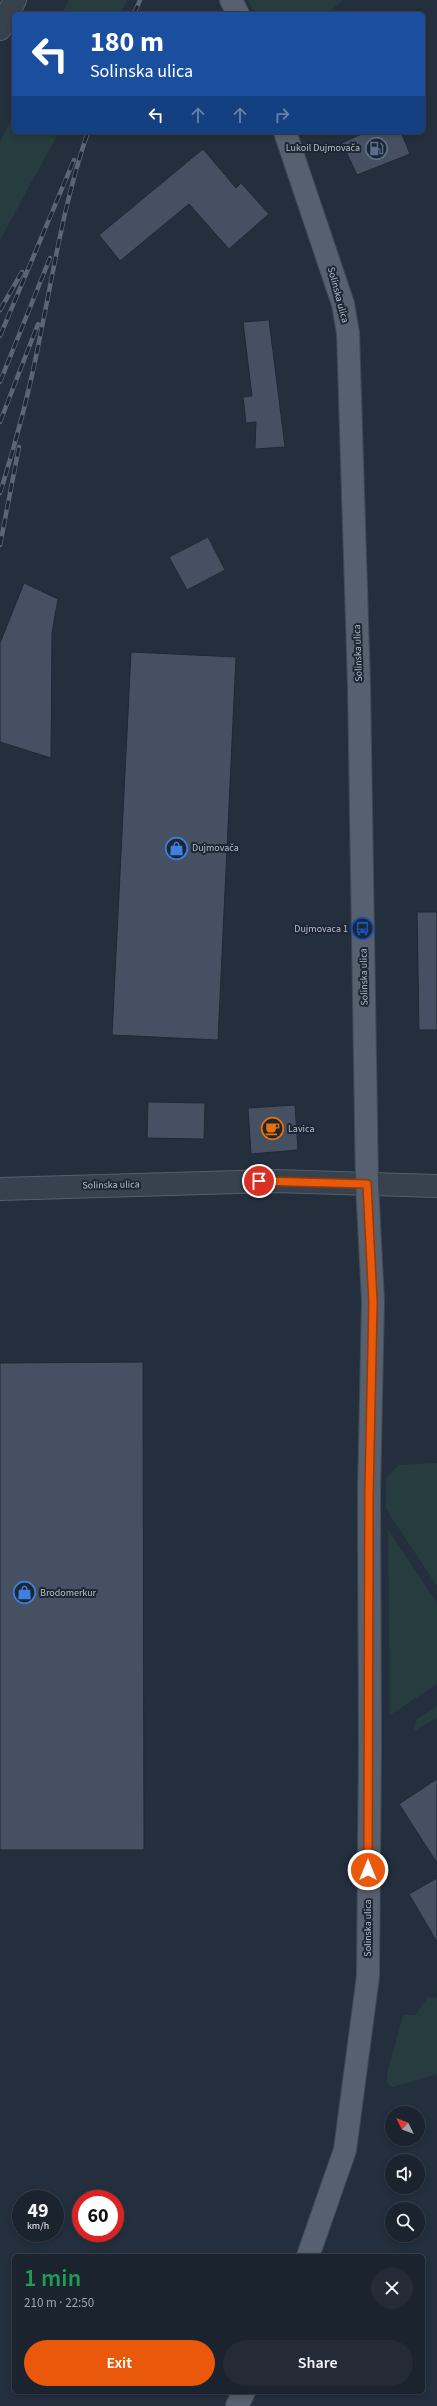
<!DOCTYPE html>
<html lang="en">
<head>
<meta charset="utf-8">
<style>
  :root { --surface:#1b232e; --page:#242b36; --text:#f1f3f6; --muted:#a0a4aa; --line:#39404a; --accent:#ea580c }
  body { margin:0; font-family:"Source Sans 3",sans-serif; background:var(--page); color:var(--text); height:100vh; display:flex; flex-direction:column; font-size:15px; white-space:nowrap }
  * { box-sizing:border-box; margin:0 }
  p { font-size:13px; color:var(--muted) }
  .icon { flex:none; width:22px; height:22px; fill:none; stroke:currentColor; stroke-width:2; stroke-linecap:round; stroke-linejoin:round }
  .map { position:relative; flex:1; overflow:hidden }
  .details { position:absolute; left:12px; top:2254px; width:413px; height:140px; display:flex; flex-direction:column; background:var(--surface); border-radius:6px; box-shadow:0 2px 6px #0003,0 0 0 1px var(--line) }
  .details>* { flex:none }
  .hud { position:absolute; left:12px; top:12px; width:413px; height:122px; border-radius:6px; box-shadow:0 2px 6px #0003,0 0 0 1px var(--line); background:#1a4fa0; color:#fff; overflow:hidden }
  .needle { width:26px; rotate:312deg }
  .tools { position:absolute; left:385px; top:2106px; display:grid; gap:8px }
  .tools a { display:grid; place-items:center; width:40px; height:40px; border-radius:50%; background:var(--surface); box-shadow:0 2px 6px #0003,0 0 0 1px var(--line); font-size:20px }
  .speed { position:absolute; left:12px; top:2190px; display:flex; gap:8px; font-size:20px; font-weight:700; text-align:center }
  .speed>* { display:grid; place-content:center; width:52px; height:52px; border-radius:50%; background:var(--surface); box-shadow:0 2px 6px #0003,0 0 0 1px var(--line); line-height:1 }
  .speed small { font-size:10px; font-weight:400 }
  .speed .limit { border:6px solid #d22; background:#fff; color:#111 }
  .pin { position:absolute; display:grid; place-items:center; width:34px; height:34px; color:#fff; margin:-17px; border:2px solid #fff; border-radius:50%; box-shadow:0 1px 4px #0007 }
  .me { position:absolute; width:44px; margin:-22px; rotate:0deg; stroke-linejoin:round; filter:drop-shadow(0 0 3px #0008) }
  .turn { display:flex; align-items:center; gap:14px; height:84px; padding:0 12px; font-size:18px }
  .turn .icon { width:52px; height:52px; stroke-width:2.5 }
  .turn b { display:block; font-size:28px; line-height:34px }
  .lanes { display:flex; align-items:center; height:38px; padding:0 12px; background:#0003; justify-content:center; gap:20px; direction:ltr }
  .lanes .off { opacity:.35 }
  .round { display:grid; place-items:center; flex:none; width:42px; height:42px; border-radius:21px; background:var(--page) }
  .overview { display:flex; align-items:center; justify-content:space-between; height:68px; padding:0 12px }
  h1 { font-size:24px; font-weight:600; line-height:30px; color:#1e9e55 }
  .action { display:flex; gap:8px; margin-top:auto; padding:8px 12px }
  .action a { flex:1; height:46px; border-radius:24px; background:var(--accent); color:#fff; font-size:16px; font-weight:600; line-height:46px; text-align:center }
  .action a+a { background:var(--page); color:var(--text) }
  .map>svg:first-child { display:block }
</style>
</head>
<body>
<div class="map">
<svg width="437" height="2406" viewBox="0 0 437 2406">
  <rect width="100%" height="100%" fill="#242f3e"/>
  <!-- grass -->
  <path fill="#263c3f" d="M69 0H127L120 14H62Z
    M248 0H343L327 14H255Z
    M14 114V132H59L0 240V142Z
    M437 1463V1586L386 1509V1478L399 1465Z
    M388 1529 437 1603V1684L390 1715Z
    M437 1706V1718L414 1731 417 1719Z
    M428 1997 437 1998V2074L393 2087 387 2083V2074L403 2015H415Z"/>
  <!-- building -->
  <path fill="#455162" stroke="#1f2835" d="M366 132H401L410 154 357 175 342 143Z
    M203 149 236 188 241 183 269 214 229 249 189 204 120 261 99 235Z
    M269 320 285 447 255 449 256 422 246 423 243 397 252 396 243 322Z
    M208 537 225 570 187 590 169 557Z
    M24 583 58 599 52 633 51 758 0 742V643Z
    M131 652 236 657 218 1040 112 1035Z
    M417 912H437V1030H419Z
    M148 1102 205 1103 204 1139 147 1138Z
    M295 1105 298 1150 251 1154 248 1108Z
    M143 1362 144 1850H0V1363Z
    M437 1779V1863L399 1804Z
    M437 1878V1942L409 1894Z"/>
  <g fill="none" stroke-linecap="round" stroke-linejoin="round">
    <defs>
      <path id="street" d="M0 29 15 0
        M0 1189 274 1181 437 1186"/>
      <path id="primary" d="M231 0 238 14
        M285 132 343 304 348 333 359 685 367 1184 373 1301 369 1494 370 1746 368 1976 345 2150 308 2256
        M237 2406 244 2392"/>
    </defs>
    <!-- street casing -->
    <use href="#street" stroke="#565f6c" stroke-width="24"/>
    <!-- primary casing -->
    <use href="#primary" stroke="#414a57" stroke-width="24"/>
    <!-- street -->
    <use href="#street" stroke="#38414e" stroke-width="22"/>
    <!-- primary -->
    <use href="#primary" stroke="#56606e" stroke-width="22"/>
    <defs>
      <path id="rail" d="M134 14 140 0
        M0 310 22 272
        M0 336 74 160
        M0 382 50 258
        M0 422 38 324
        M0 493C16 442 30 389 40 337 54 268 65 198 88 132
        M0 545 19 447"/>
    </defs>
    <!-- rail casing -->
    <use href="#rail" stroke="#5a6575" stroke-width="4.5"/>
    <!-- rail -->
    <use href="#rail" stroke="#1d2633" stroke-width="3" stroke-dasharray="9" stroke-linecap="butt"/>
  </g>
  <g fill="none" stroke-linecap="round" stroke-linejoin="round">
    <defs>
      <path id="route" d="M259 1181 367 1184 373 1302 369 1494 368 1870"/>
    </defs>
    <!-- route casing -->
    <use href="#route" stroke="#983908" stroke-width="10"/>
    <!-- route -->
    <use href="#route" stroke="#ea580c" stroke-width="7"/>
  </g>
  <!-- icons -->
  <defs>
    <symbol id="fuel-ring" viewBox="-11 -11 22 22"><circle r="9.5" fill="#1d2633" stroke="#5c6f8a" stroke-width="1.5"/><path d="M-5.5-6h7V0h2V4h1.3V-2.5L3-4.5l.8-.8L6-3V5H2.5V1h-1V6h-7ZM-4.2-4.7v3.2H.2V-4.7Z" fill="#5c6f8a"/></symbol>
    <symbol id="shop-ring" viewBox="-11 -11 22 22"><circle r="9.5" fill="#1d2633" stroke="#3f7fe0" stroke-width="1.5"/><path d="M-5-2.5h2.3a2.7 3.5 0 0 1 5.4 0H5L5.5 6h-11ZM-1.5-2.5h3a1.5 2.3 0 0 0-3 0Z" fill="#3f7fe0"/></symbol>
    <symbol id="bus-ring" viewBox="-11 -11 22 22"><circle r="9.5" fill="#1d2633" stroke="#1a4fb4" stroke-width="1.5"/><path d="M-5-6H5V4H4V6H2V4H-2V6H-4V4H-5ZM-3.5-4V0h7V-4ZM-3.5 1.2v1.5H-2V1.2ZM2 1.2v1.5H3.5V1.2Z" fill="#1a4fb4"/></symbol>
    <symbol id="cafe-ring" viewBox="-11 -11 22 22"><circle r="9.5" fill="#1d2633" stroke="#e8710a" stroke-width="1.5"/><path d="M-5.5-4.5H6V0H3Q3 3.5 0 3.5H-2.5Q-5.5 3.5-5.5 0ZM3-3.2v2h1.7v-2ZM-6 4.5H4V6H-6Z" fill="#e8710a"/></symbol>
  </defs>
  <g fill-rule="evenodd">
    <use href="#fuel-ring" x="364" y="136" width="25" height="25"/>
    <use href="#shop-ring" x="164" y="836" width="25" height="25"/>
    <use href="#bus-ring" x="350" y="916" width="25" height="25"/>
    <use href="#cafe-ring" x="260" y="1116" width="25" height="25"/>
    <use href="#shop-ring" x="12" y="1580" width="25" height="25"/>
  </g>
  <g text-anchor="middle" dominant-baseline="central" stroke-width="4" stroke-linejoin="round" paint-order="stroke">
    <!-- poi labels -->
    <g font-size="10" fill="#b4bcc9" stroke="#1d2633" text-anchor="start">
      <text x="360" y="148" text-anchor="end">Lukoil Dujmovača</text>
      <text x="192" y="848">Dujmovača</text>
      <text x="348" y="929" text-anchor="end">Dujmovaca 1</text>
      <text x="288" y="1129">Lavica</text>
      <text x="40" y="1593">Brodomerkur</text>
    </g>
    <!-- street labels -->
    <g font-size="10" fill="#b4bcc9" stroke="#1d2633">
      <text transform="translate(338 295) rotate(75)">Solinska ulica</text>
      <text transform="translate(358 653) rotate(-92)">Solinska ulica</text>
      <text transform="translate(364 977) rotate(-91)">Solinska ulica</text>
      <text transform="translate(111 1185) rotate(-1)">Solinska ulica</text>
      <text transform="translate(368 1928) rotate(-90)">Solinska ulica</text>
    </g>
  </g>
</svg>
<div class="tools">
<a><svg class="needle" viewBox="-14 -14 28 28"><path d="M0-13l5 13h-10z" fill="#e53935"/><path d="M0 13l5-13h-10z" fill="#a0a4aa"/></svg></a>
<a><svg class="icon" aria-label="sound" viewBox="0 0 24 24"><path d="M4 9h4l5-4v14l-5-4H4zM17 9q2 3 0 6"/></svg></a>
<a><svg class="icon" aria-label="search" viewBox="0 0 24 24"><circle cx="10" cy="10" r="6"/><path d="M15 15l6 6"/></svg></a>
</div>
<div class="speed"><div>49<small>km/h</small></div><div class="limit">60</div></div>
<div class="pin" style="left:259px;top:1181px;background:#d93025"><svg class="icon" aria-label="arrive" viewBox="0 0 24 24"><path d="M6 21V4h12l-3 4 3 4H6"/></svg></div>
<svg class="me" style="left:368px;top:1870px" viewBox="-20 -20 40 40"><circle r="17" fill="#ea580c" stroke="#fff" stroke-width="3"/><path d="M0-11L8 9 0 5-8 9z" fill="#fff"/></svg>
<div class="hud">
<div class="turn"><svg class="icon" aria-label="left" viewBox="0 0 24 24"><path d="M17 20v-9H6M10 6l-5 5 5 5"/></svg><div><b>180 m</b>Solinska ulica</div></div>
<div class="lanes"><svg class="icon" aria-label="left" viewBox="0 0 24 24"><path d="M17 20v-9H6M10 6l-5 5 5 5"/></svg><svg class="icon off" aria-label="ahead" viewBox="0 0 24 24"><path d="M12 20V5M6 11l6-6 6 6"/></svg><svg class="icon off" aria-label="ahead" viewBox="0 0 24 24"><path d="M12 20V5M6 11l6-6 6 6"/></svg><svg class="icon off" aria-label="right" viewBox="0 0 24 24"><path d="M7 20v-9h11M14 6l5 5-5 5"/></svg></div>
</div>
<section class="details">
<div class="overview"><div><h1>1 min</h1><p>210 m · 22:50</p></div><a class="round"><svg class="icon" aria-label="close" viewBox="0 0 24 24"><path d="M6 6l12 12M18 6L6 18"/></svg></a></div>
<div class="action"><a>Exit</a><a>Share</a></div>
</section>
</div>
</body>
</html>
